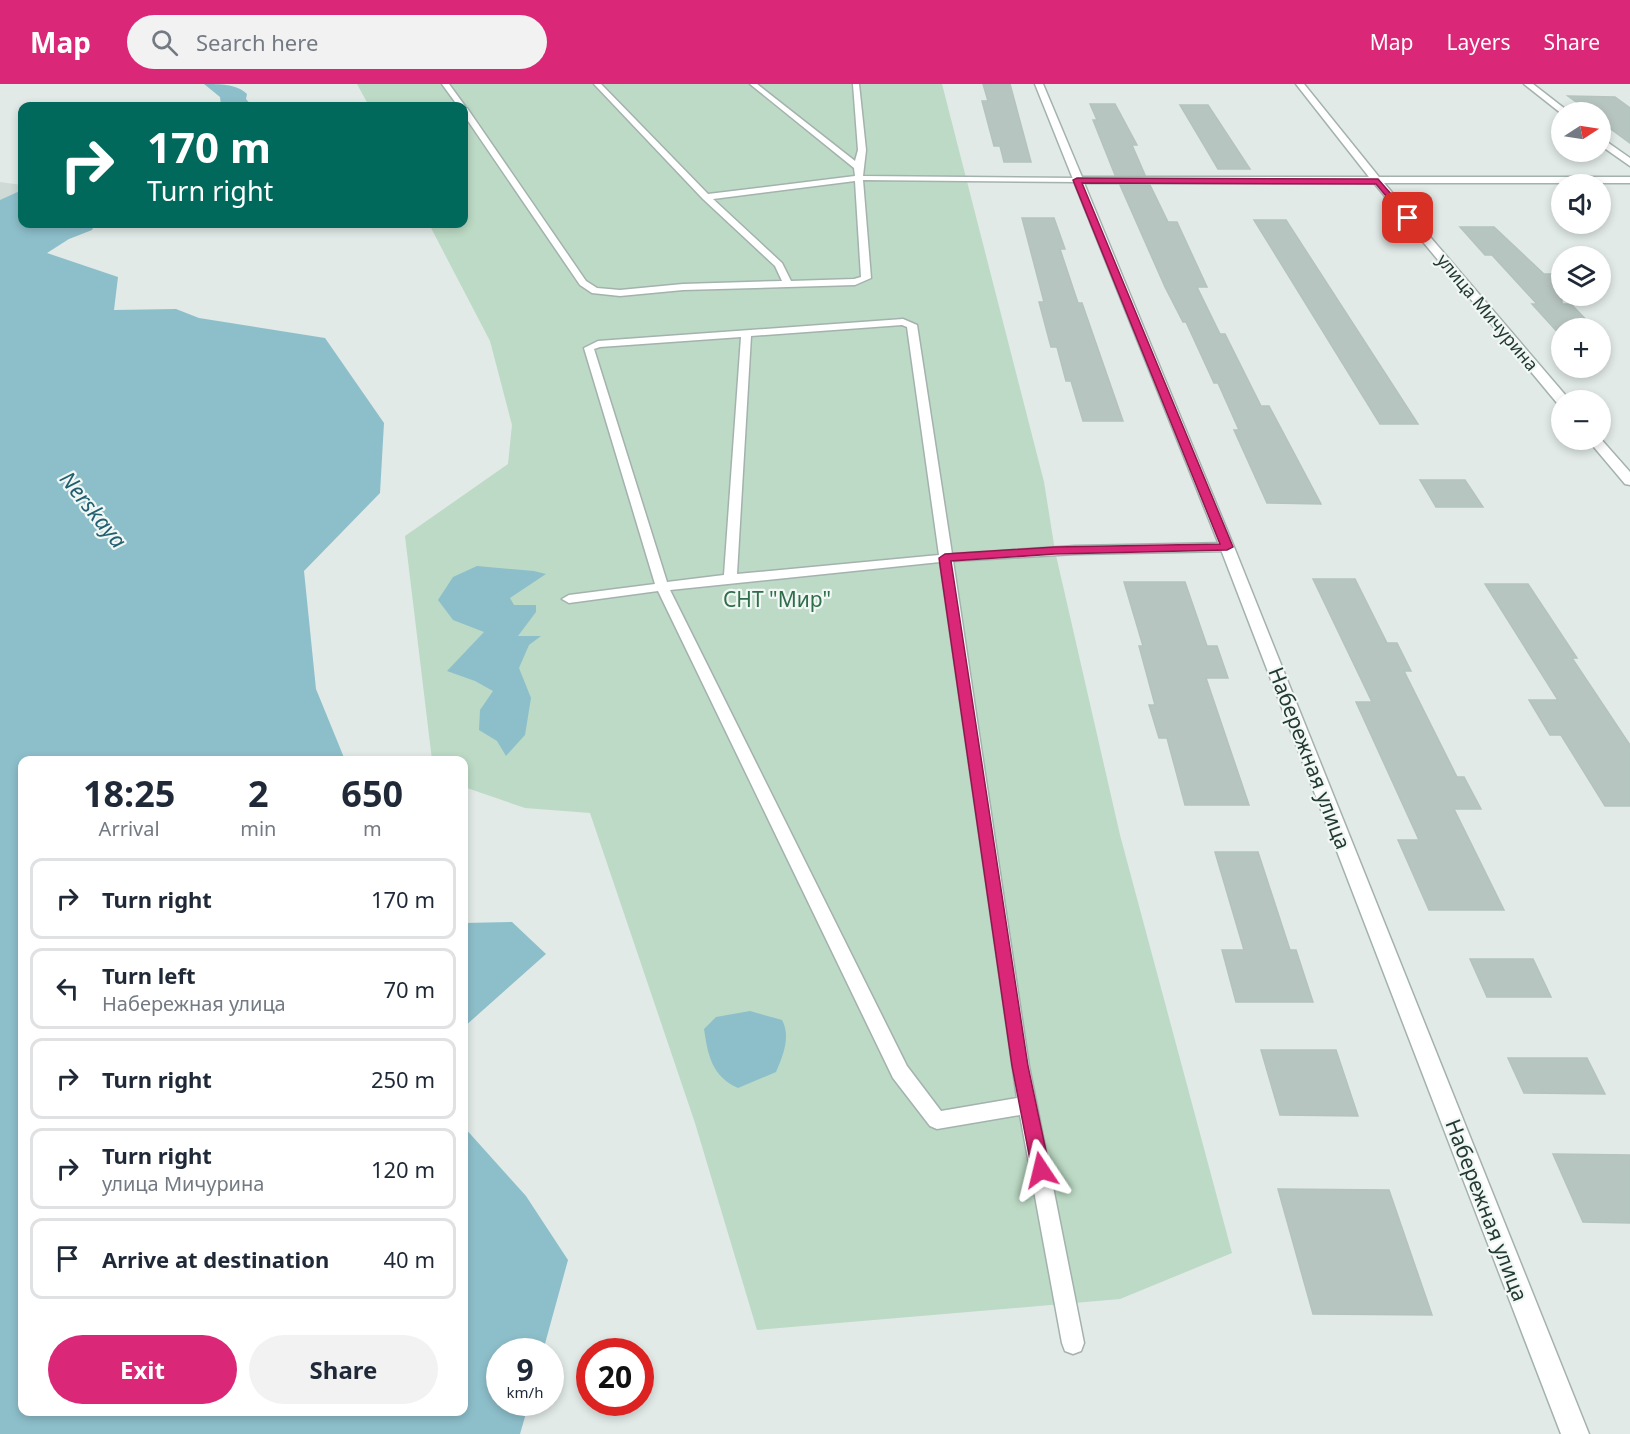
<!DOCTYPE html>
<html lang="en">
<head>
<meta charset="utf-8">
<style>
  :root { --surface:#fff; --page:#f2f2f3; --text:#1f2937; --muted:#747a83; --line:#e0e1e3; --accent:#db2777 }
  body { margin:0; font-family:"Noto Sans",sans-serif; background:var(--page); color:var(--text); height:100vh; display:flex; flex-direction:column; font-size:22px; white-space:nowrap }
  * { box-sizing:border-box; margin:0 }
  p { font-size:20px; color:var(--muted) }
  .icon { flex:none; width:33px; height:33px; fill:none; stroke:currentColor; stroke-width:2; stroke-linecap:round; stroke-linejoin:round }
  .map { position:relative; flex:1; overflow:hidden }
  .sheet { position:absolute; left:18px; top:672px; width:450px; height:660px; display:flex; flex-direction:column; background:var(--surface); border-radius:12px; box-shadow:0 3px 9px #0003 }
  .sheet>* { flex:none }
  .top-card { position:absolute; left:18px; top:18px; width:450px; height:126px; border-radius:12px; box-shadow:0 3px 9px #0003; background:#00695c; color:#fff; overflow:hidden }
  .needle { width:39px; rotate:78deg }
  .buttons { position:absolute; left:1551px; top:18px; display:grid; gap:12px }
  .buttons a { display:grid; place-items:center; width:60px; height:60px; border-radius:50%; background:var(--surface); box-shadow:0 3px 9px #0003; font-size:30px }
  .speed { position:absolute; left:486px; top:1254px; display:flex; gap:12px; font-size:30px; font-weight:700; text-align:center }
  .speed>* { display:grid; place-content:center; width:78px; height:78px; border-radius:50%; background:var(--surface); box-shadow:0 3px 9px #0003; line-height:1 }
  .speed small { font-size:15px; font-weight:400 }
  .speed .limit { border:9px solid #d22; background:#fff; color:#111 }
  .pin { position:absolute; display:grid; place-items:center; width:51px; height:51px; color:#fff; margin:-26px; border-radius:12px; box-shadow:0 3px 9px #0006 }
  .me { position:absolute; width:66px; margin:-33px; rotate:350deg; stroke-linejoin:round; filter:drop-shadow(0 0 4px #0008) }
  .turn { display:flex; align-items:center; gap:21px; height:126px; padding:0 30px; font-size:27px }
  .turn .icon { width:78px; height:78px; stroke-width:2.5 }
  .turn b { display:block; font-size:42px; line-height:51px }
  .eta { display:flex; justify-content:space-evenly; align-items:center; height:102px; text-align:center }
  .eta b { font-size:36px; font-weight:700; line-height:42px }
  .primary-button { display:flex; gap:12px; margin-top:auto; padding:12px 30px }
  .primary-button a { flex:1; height:69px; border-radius:36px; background:var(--accent); color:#fff; font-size:24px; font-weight:700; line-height:69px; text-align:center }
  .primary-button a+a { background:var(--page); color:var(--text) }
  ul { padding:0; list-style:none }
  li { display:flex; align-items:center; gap:18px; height:81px; margin:0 12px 9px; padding:0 18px; border:3px solid var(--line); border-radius:12px }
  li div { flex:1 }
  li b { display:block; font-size:22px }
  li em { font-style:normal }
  header { display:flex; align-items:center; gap:36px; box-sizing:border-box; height:84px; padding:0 30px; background:var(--accent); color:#fff }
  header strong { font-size:28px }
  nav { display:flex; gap:33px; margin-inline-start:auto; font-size:21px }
  .search { width:420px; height:54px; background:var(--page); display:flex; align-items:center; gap:15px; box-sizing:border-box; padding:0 21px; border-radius:33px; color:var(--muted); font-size:22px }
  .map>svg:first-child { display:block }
</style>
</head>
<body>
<header>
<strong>Map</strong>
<div class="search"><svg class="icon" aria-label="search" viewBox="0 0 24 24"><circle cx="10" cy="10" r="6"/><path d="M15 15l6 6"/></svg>Search here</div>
<nav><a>Map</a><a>Layers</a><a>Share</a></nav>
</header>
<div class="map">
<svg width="1630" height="1350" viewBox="0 0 1630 1350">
  <rect width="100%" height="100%" fill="#e1eae7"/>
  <!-- built -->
  <path fill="#cfdad6" d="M0 98 22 101V106L6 120H0Z"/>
  <!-- green -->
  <path fill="#bcdac5" d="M357 0H942L1044 398 1055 467 1120 751 1232 1169 1120 1215 757 1246 695 1039 590 729 525 724 464 703V676H432L405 452 508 380 512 341 490 257 429 140H464V22H369Z"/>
  <!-- water -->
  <path fill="#8dbfcb" d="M13 119 22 120V140H95L92 146 69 155 47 169 118 193 114 226 176 225 199 234 325 254 384 339 380 409 304 487 316 605 345 676H22V1328H464V1043L526 1112 568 1176 543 1267 500 1268V1318L529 1319 520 1350H0V120Z
    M477 482 534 487 546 490 510 514 514 521H536V528L518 552H541L529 561 519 584 531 614 525 651 506 672 497 657 479 646 480 626 493 607 475 597 447 587 484 548 453 536 438 516 453 493Z
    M512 838 546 870 464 943V839Z
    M750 927 782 936C791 952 783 972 776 988L738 1004C712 992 708 972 704 945L716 933Z"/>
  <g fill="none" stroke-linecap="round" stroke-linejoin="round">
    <!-- river -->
    <path fill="#8dbfcb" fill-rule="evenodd" d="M204 0C220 0 237 0 247 10L246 15 252 22H221L220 13Z
      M22 106C24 126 24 149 12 167L0 170V116Z"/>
  </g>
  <!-- building -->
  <path fill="#b7c5c0" stroke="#b4c3be" stroke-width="1.5" d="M983 0H1010L1031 78H1004L1000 62H994L982 17H988Z
    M1568 12 1615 13 1630 24V59L1600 37V28H1590Z
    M1090 20H1115L1137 61H1132L1145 91H1115L1093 36H1097Z
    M1180 21H1208L1250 85H1218Z
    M1120 101H1150L1168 138H1177L1207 203H1197L1220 250H1225L1261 322H1269L1321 420 1267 419 1234 346H1239L1218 299H1214L1186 238H1183L1165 203Z
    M1022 134H1054L1065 165H1060L1078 219H1082L1123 337H1083L1071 297H1066L1057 263H1051L1039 218H1044Z
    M1254 136H1286L1418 340H1380Z
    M1460 143H1494L1544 190H1553L1562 199V220H1571L1594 244H1562V253L1532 220H1537L1492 171H1485Z
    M1420 396H1465L1483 423H1436Z
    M1313 495H1355L1387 559H1397L1411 587H1404L1457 693H1464L1481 725H1454L1504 826H1429L1398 756H1419L1356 618H1372Z
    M1124 498H1185L1207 562H1217L1228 594H1206L1249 721H1185L1167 654H1159L1149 621H1155L1139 562H1143Z
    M1485 500H1528L1577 574H1572L1630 661V722H1605L1561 651H1550L1529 616H1558Z
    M1215 768H1258L1290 866H1296L1313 918H1236L1222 866H1244Z
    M1470 875H1533L1551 913H1487Z
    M1261 966H1336L1358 1032 1280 1031Z
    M1508 974H1587L1605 1010 1524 1009Z
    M1553 1070 1630 1071V1139L1583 1138Z
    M1278 1105 1389 1106 1432 1231 1313 1230Z"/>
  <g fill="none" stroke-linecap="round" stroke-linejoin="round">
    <defs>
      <path id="service" d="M442 0H449L465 22 464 24 458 22Z
        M594 0H601L708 110 855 92 854 84 750 0H757L855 77 858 66 853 0H859L866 66 863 92 1077 94 1081 96 1077 98 863 96 871 194 855 201 683 206 620 212 592 209 580 201 464 31V24H467L586 197 597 204 620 206 683 200 782 197 775 182 703 115ZM855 97 861 193 854 195 791 197 782 179 713 115Z
        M903 235 917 241 952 470 1075 462 1227 459 1233 463 1227 467 1075 470 953 477 1029 982 1084 1259 1081 1267 1073 1270 1065 1267 1062 1259 1020 1031 937 1045 930 1042 893 994 658 507 569 519 562 515 569 511 655 500 584 264 598 257ZM902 241 907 243 939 471 737 490 751 252ZM741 253 724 491 667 498 594 265 600 263ZM940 478 1017 1014 941 1027 907 982 670 506Z"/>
      <path id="minor" d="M1035 0H1043L1082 93H1369L1296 0H1304L1379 93H1630V99H1384L1567 313 1568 316H1562V320L1557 319 1374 99H1084L1234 463 1589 1350H1561L1220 463Z
        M1524 0H1533L1569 28 1562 30Z
        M1600 53 1630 74V82L1600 61Z
        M1600 354 1630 388V401L1625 400 1588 356Z"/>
    </defs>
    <!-- service casing -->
    <use href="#service" stroke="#a4b2ae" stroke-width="3"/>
    <!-- minor casing -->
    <use href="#minor" stroke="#a4b2ae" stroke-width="3"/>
    <!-- service -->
    <use href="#service" fill="#fff" fill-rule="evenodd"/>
    <!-- minor -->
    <use href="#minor" fill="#fff" fill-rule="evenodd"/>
  </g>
  <!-- route -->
  <path fill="#db2777" stroke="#8e194d" stroke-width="1.5" d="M1077 94 1378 95 1412 134 1406 136 1376 100 1082 99 1233 463 1227 466 1055 470 951 477 1028 982 1050 1086 1048 1092 1041 1095 1035 1092 1032 1086 1012 982 939 474 945 470 1055 463 1220 460 1073 96Z"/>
  <g text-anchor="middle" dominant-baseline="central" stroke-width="4.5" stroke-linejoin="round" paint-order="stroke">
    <!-- far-street labels -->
    <g font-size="18" fill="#233a34" stroke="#f1f7f4">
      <text transform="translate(1488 228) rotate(50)">улица Мичурина</text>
    </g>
    <!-- park labels -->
    <g font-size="21" fill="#306d4a" stroke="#f1f7f4">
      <text x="777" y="515">СНТ "Мир"</text>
    </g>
    <!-- street labels -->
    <g font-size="21" fill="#233a34" stroke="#f1f7f4">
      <text transform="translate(1310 674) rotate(69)">Набережная улица</text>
      <text transform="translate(1487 1126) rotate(69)">Набережная улица</text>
    </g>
    <!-- water labels -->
    <g font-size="22" font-style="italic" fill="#226071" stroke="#f1f7f4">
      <text transform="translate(94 425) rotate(51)">Nerskaya</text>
    </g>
  </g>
</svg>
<div class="buttons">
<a><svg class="needle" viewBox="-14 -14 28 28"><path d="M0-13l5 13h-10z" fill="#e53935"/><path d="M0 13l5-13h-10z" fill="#747a83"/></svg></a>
<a><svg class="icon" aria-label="sound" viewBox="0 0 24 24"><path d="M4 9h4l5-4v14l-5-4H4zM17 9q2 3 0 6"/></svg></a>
<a><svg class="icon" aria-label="layers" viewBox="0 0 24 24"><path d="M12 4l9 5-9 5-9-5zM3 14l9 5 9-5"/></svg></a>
<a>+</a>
<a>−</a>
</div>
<div class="speed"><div>9<small>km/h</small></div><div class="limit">20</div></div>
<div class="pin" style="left:1408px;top:134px;background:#d93025"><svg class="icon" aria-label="arrive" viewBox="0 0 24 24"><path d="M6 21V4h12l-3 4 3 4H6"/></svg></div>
<svg class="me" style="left:1041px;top:1086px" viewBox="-20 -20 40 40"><path d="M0-17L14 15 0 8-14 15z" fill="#db2777" stroke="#fff" stroke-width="4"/></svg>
<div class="top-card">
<div class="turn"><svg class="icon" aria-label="right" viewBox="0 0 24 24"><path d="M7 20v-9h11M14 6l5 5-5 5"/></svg><div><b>170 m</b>Turn right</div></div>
</div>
<section class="sheet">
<div class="eta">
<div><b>18:25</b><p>Arrival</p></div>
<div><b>2</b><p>min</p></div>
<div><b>650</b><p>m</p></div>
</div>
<ul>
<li><svg class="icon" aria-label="right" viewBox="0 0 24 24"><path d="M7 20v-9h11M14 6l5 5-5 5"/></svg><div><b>Turn right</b></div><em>170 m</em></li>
<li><svg class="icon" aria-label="left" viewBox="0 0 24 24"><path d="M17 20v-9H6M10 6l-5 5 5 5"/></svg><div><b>Turn left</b><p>Набережная улица</p></div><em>70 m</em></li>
<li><svg class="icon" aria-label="right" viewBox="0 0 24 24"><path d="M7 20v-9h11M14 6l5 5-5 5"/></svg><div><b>Turn right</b></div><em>250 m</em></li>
<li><svg class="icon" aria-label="right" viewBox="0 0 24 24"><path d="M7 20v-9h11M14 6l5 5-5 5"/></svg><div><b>Turn right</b><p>улица Мичурина</p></div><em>120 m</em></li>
<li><svg class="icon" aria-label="arrive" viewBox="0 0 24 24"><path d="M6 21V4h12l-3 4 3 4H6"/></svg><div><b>Arrive at destination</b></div><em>40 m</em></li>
</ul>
<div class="primary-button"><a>Exit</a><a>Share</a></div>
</section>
</div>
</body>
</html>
